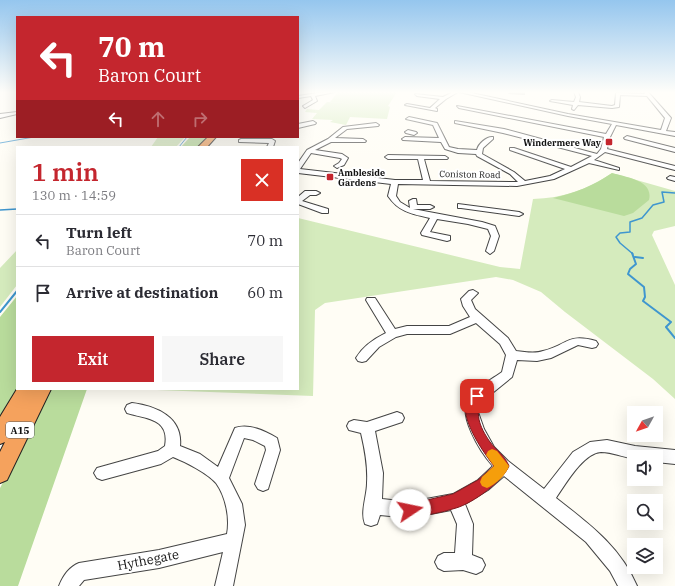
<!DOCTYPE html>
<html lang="en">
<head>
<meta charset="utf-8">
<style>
  :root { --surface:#fff; --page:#f7f7f7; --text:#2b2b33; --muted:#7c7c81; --line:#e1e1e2; --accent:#c4262e }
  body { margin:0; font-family:"IBM Plex Serif",serif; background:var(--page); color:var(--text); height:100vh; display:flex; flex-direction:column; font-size:15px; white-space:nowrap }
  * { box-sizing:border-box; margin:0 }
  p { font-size:13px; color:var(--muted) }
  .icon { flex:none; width:22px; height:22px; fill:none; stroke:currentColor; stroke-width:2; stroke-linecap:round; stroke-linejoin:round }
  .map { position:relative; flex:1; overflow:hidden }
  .side { position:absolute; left:16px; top:146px; width:283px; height:244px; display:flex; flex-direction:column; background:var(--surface); border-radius:0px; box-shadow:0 4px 16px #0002 }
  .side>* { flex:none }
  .guide { position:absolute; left:16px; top:16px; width:283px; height:122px; border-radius:0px; box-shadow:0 4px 16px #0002; background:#c4262e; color:#fff; overflow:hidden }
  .needle { width:26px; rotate:230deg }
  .tools { position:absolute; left:627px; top:406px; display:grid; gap:8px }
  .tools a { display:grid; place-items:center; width:36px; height:36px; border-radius:0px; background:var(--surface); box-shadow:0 4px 16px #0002; font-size:20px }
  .pin { position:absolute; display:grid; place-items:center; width:34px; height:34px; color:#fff; margin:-17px; border-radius:8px; box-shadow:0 2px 6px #0006 }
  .me { position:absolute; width:44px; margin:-22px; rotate:79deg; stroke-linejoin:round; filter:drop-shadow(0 0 3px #0008) }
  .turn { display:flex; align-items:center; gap:14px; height:84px; padding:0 16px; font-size:18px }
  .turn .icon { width:52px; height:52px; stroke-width:2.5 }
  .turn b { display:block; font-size:28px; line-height:34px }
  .lanes { display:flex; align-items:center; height:38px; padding:0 16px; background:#0003; justify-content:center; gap:20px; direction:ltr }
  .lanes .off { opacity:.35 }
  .round { display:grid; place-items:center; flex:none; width:42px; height:42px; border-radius:0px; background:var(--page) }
  .summary { display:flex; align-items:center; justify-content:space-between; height:68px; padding:0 16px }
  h1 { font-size:24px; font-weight:600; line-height:30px; color:var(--accent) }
  .cta { display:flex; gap:8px; margin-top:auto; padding:8px 16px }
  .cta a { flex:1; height:46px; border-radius:0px; background:var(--accent); color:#fff; font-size:16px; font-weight:600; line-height:46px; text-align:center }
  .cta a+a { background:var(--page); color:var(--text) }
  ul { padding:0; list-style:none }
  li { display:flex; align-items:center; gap:12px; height:52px; padding:0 16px; border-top:1px solid var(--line) }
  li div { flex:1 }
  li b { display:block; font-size:15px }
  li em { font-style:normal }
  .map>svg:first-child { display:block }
</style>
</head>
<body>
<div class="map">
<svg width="675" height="586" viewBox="0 0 675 586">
  <rect width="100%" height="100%" fill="#fffdf5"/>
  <!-- green -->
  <path fill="#d5ebbd" d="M338 92H397L388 106 390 107 387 119 350 117 346 125 330 122 333 120 312 119 317 113 305 112 307 109 319 110 327 102 360 104 330 102Z
    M158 137H185L176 147H151Z
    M612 173 675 191V226L654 231 652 235 675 285V399L653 379 565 312 541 292 513 280 496 277 325 303 315 310 313 396 130 389H298V218L500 267 520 269 533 199C563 198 587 190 612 173Z
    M17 250V285L0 307V268Z"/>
  <!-- forest -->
  <path fill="#b9dc9c" d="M190 137H208L198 147H181Z
    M612 173C625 177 654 180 649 200L633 213 624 216 553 198C575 193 593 186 612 173Z
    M17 296V388L0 416V317Z
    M52 389H87L18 586H0V488Z"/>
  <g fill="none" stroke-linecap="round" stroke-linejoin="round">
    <!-- stream-far2 -->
    <path stroke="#3f96cf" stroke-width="1" d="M0 143 34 137
      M179 147 187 137"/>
    <!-- stream-far1 -->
    <path stroke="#3f96cf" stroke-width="1.5" d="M0 210 17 209
      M633 254 620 243 616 237 620 233 630 232V222L642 218 653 205 664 202 662 192 675 193"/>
    <!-- stream -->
    <path stroke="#3f96cf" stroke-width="2" d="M632 253 636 264 630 269 628 274 644 287 645 297 643 301 671 322 666 327 675 338
      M635 257 643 258
      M0 312 17 291"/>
    <defs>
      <path id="minor" d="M324 92H335L315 96 317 101 305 108 303 106 313 100 311 96 298 98V96Z
        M453 92H458L446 99 435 108 437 109V111L405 105 407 104 430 108 440 99 417 96 415 94 443 97Z
        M459 92H467L568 114 661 130 665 118 647 96 620 95 619 107 612 108 578 105 574 110 572 109 573 105 550 101 552 100 574 102 576 97 574 92H578L580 97 579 102 612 106 615 105 616 93 645 94 644 92H648L671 118 666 131 675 132V136L616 125 609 139 607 149 675 166V170L605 152 594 160 619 168V170L589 163 554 179 517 186 398 184 396 196 400 202 410 208 409 201 413 199H416L417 205H430L434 207 430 209H413L482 222 495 226 499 236 494 251 490 254 486 251 491 236 488 229 468 224 437 219 430 232 450 236V240L447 241 422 235 421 233 430 218C412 214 399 212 388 196L391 184 298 173V163L307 150 328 139 343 127 376 123 379 125 378 126 347 129 335 138 363 139 366 141 365 142H331L315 150 342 154 348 158 344 165 337 168 334 166 339 163 342 159 340 158 311 153 300 169 395 180H423L418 159H388L385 157 388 155 445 156 448 158 447 159H424L430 181 517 182H518L510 174 477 156 476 154 458 153 445 149 441 142 403 140 402 139 405 137 439 138 433 125 406 119 409 117 437 123 449 147 458 149 477 150C478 144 487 136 493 137V139L483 148 482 154 514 172 525 181 550 176 565 169 510 150V148H514L571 167 592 156 503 133 455 123V121L504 129 597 154 601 149 604 137 459 108 457 106 606 134 612 124 568 116Z
        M17 112V114L0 118V114Z
        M313 121 316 123 315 124 298 128V124Z
        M408 130 416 132 417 133 414 135 406 133 405 132Z
        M627 136 675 148V152L625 139 624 138Z
        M241 139H272L275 141 273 147H267L269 143 239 142V140Z
        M670 176 675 177V181L668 179 667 178Z
        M305 191H316L320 193 316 195H310L302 201 328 209V213H322L298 204V197Z
        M458 204 519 212 523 214 519 216 461 208H458Z
        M473 290 478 293 471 300 475 309 508 338 516 351C525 352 535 354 543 351 568 345 567 333 596 341L598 344 596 347 592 348 578 345 551 358 537 361 517 360 512 377 480 403 478 412 484 429 494 447 508 461 544 489 573 452 590 442 607 440 635 446 675 450V464L656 462V457H634V459C623 457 612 452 601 452 583 453 565 485 556 498 589 524 620 546 637 586H618L610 571 586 542 504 476 488 490 465 504 473 524 472 555 482 559 485 565 482 571 476 574 463 570 444 571 438 568 435 562 438 556 444 553H455L457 524 451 510 410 518 380 515 377 524 371 526 365 524C360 512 367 496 367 483 368 466 365 450 361 433L349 430 347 426 349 422 354 420 367 422 397 412 402 414 404 418 402 422 375 431 383 473 382 499 410 502 453 494 478 480 493 466C481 453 455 412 470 396 478 387 492 379 502 372L506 355 500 344 476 323 450 334H407L396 337 379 347 366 361 362 362 358 361 356 358C363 346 374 339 386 333L366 300 367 298H375L395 329 407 326H449L470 317 463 306 461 299 469 291Z
        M132 403C156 406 183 417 180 446L200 454 218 467 235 428C249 423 265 431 277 438L280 450 268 489 263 491 258 489 255 484 266 450 265 446 253 440 244 438 229 478 242 504 245 525 233 586H215L223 552 159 568 84 580 79 586H59C63 576 69 567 79 563L159 550 227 534C230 518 226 497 216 483 207 473 186 462 173 457L161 464 102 480 97 478 94 473 97 468 158 451 165 446C170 418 146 419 127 413L125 409 127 405Z"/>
      <path id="highway" d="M208 137H216L207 147H198Z
        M17 389H51L7 480 0 483V452L5 442 0 444V417Z"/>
    </defs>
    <!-- minor casing -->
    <use href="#minor" stroke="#444" stroke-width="2"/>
    <!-- highway casing -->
    <use href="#highway" stroke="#222" stroke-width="2"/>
    <!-- minor -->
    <use href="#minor" fill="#fff" fill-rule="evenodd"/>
    <!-- highway -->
    <use href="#highway" fill="#f5a25d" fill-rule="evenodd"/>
  </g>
  <!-- wall -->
  <path fill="#4d4742" d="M509 92H525V95L508 94Z"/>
  <!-- sky -->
  <linearGradient id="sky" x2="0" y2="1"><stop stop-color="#95c6ee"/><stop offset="0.53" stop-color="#fffefa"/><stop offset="1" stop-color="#fffefa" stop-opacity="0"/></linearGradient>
  <rect width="675" height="174" fill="url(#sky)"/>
  <!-- route -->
  <path fill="#c4262e" stroke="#7f191e" d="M477 391 481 393 483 396C474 413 479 426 490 442 496 450 505 456 509 466 502 482 473 503 456 508 441 513 425 515 410 518L405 515 402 510 405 505 453 494 478 480 494 466C483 452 447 402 477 391Z"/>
  <!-- slow -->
  <path fill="#f59e0b" d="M492 449 497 451 509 466C506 475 495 485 487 488L482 486 480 482 482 477 494 466 486 455 488 451Z"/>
  <!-- markers -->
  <g fill="#c4262e" stroke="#fff" stroke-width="1.5">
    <rect x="605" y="138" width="8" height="8" rx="2"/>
    <rect x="326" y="173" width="8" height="8" rx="2"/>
  </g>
  <g text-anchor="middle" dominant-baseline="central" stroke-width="4" stroke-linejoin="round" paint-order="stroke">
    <!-- far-poi labels -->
    <g font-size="9" font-weight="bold" fill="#111" stroke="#fff" text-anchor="end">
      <text x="601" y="142">Windermere Way</text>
      <text x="338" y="172" text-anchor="start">Ambleside<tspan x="338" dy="10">Gardens</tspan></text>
    </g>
    <!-- far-street labels -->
    <g font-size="9" fill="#111" stroke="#fff">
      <text transform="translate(470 174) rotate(1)">Coniston Road</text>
    </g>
    <!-- shield labels -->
    <rect fill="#fff" stroke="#585858" stroke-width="1" x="6" y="422" width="28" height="16" rx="3"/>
    <g font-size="10" font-weight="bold" fill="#111">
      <text x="20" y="430">A15</text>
    </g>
    <!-- near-street labels -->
    <g font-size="13" fill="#111" stroke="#fff">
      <text transform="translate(148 560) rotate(-11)">Hythegate</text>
    </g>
  </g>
</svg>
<div class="tools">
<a><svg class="needle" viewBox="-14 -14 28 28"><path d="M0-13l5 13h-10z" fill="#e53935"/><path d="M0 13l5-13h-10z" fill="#7c7c81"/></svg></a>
<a><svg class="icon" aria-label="sound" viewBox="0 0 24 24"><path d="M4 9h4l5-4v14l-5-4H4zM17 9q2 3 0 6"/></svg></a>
<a><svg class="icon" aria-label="search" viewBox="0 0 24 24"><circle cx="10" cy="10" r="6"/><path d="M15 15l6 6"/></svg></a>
<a><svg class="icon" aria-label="layers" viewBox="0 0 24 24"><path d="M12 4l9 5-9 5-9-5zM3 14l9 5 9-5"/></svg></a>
</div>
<div class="pin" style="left:477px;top:396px;background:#d93025"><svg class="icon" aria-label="arrive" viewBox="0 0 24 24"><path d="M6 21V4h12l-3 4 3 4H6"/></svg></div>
<svg class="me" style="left:410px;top:510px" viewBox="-20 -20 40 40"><circle r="19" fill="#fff"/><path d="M0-13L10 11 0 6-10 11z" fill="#c4262e"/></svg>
<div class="guide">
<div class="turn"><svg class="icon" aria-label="left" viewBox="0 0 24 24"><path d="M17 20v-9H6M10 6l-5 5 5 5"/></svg><div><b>70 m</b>Baron Court</div></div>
<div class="lanes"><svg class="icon" aria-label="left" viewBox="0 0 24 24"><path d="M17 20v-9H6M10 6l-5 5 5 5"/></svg><svg class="icon off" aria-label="ahead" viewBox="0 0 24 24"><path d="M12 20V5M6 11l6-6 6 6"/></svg><svg class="icon off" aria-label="right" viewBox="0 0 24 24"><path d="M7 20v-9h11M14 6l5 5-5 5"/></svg></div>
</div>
<section class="side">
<div class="summary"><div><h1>1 min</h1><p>130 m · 14:59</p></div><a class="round" style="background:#d93025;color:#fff"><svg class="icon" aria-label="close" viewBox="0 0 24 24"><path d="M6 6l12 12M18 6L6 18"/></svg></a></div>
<ul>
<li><svg class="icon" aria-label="left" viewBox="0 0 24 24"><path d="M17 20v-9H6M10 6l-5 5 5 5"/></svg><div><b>Turn left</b><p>Baron Court</p></div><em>70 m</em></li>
<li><svg class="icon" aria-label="arrive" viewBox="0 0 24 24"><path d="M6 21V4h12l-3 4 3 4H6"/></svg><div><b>Arrive at destination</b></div><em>60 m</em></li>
</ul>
<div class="cta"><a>Exit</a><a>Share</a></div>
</section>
</div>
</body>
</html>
